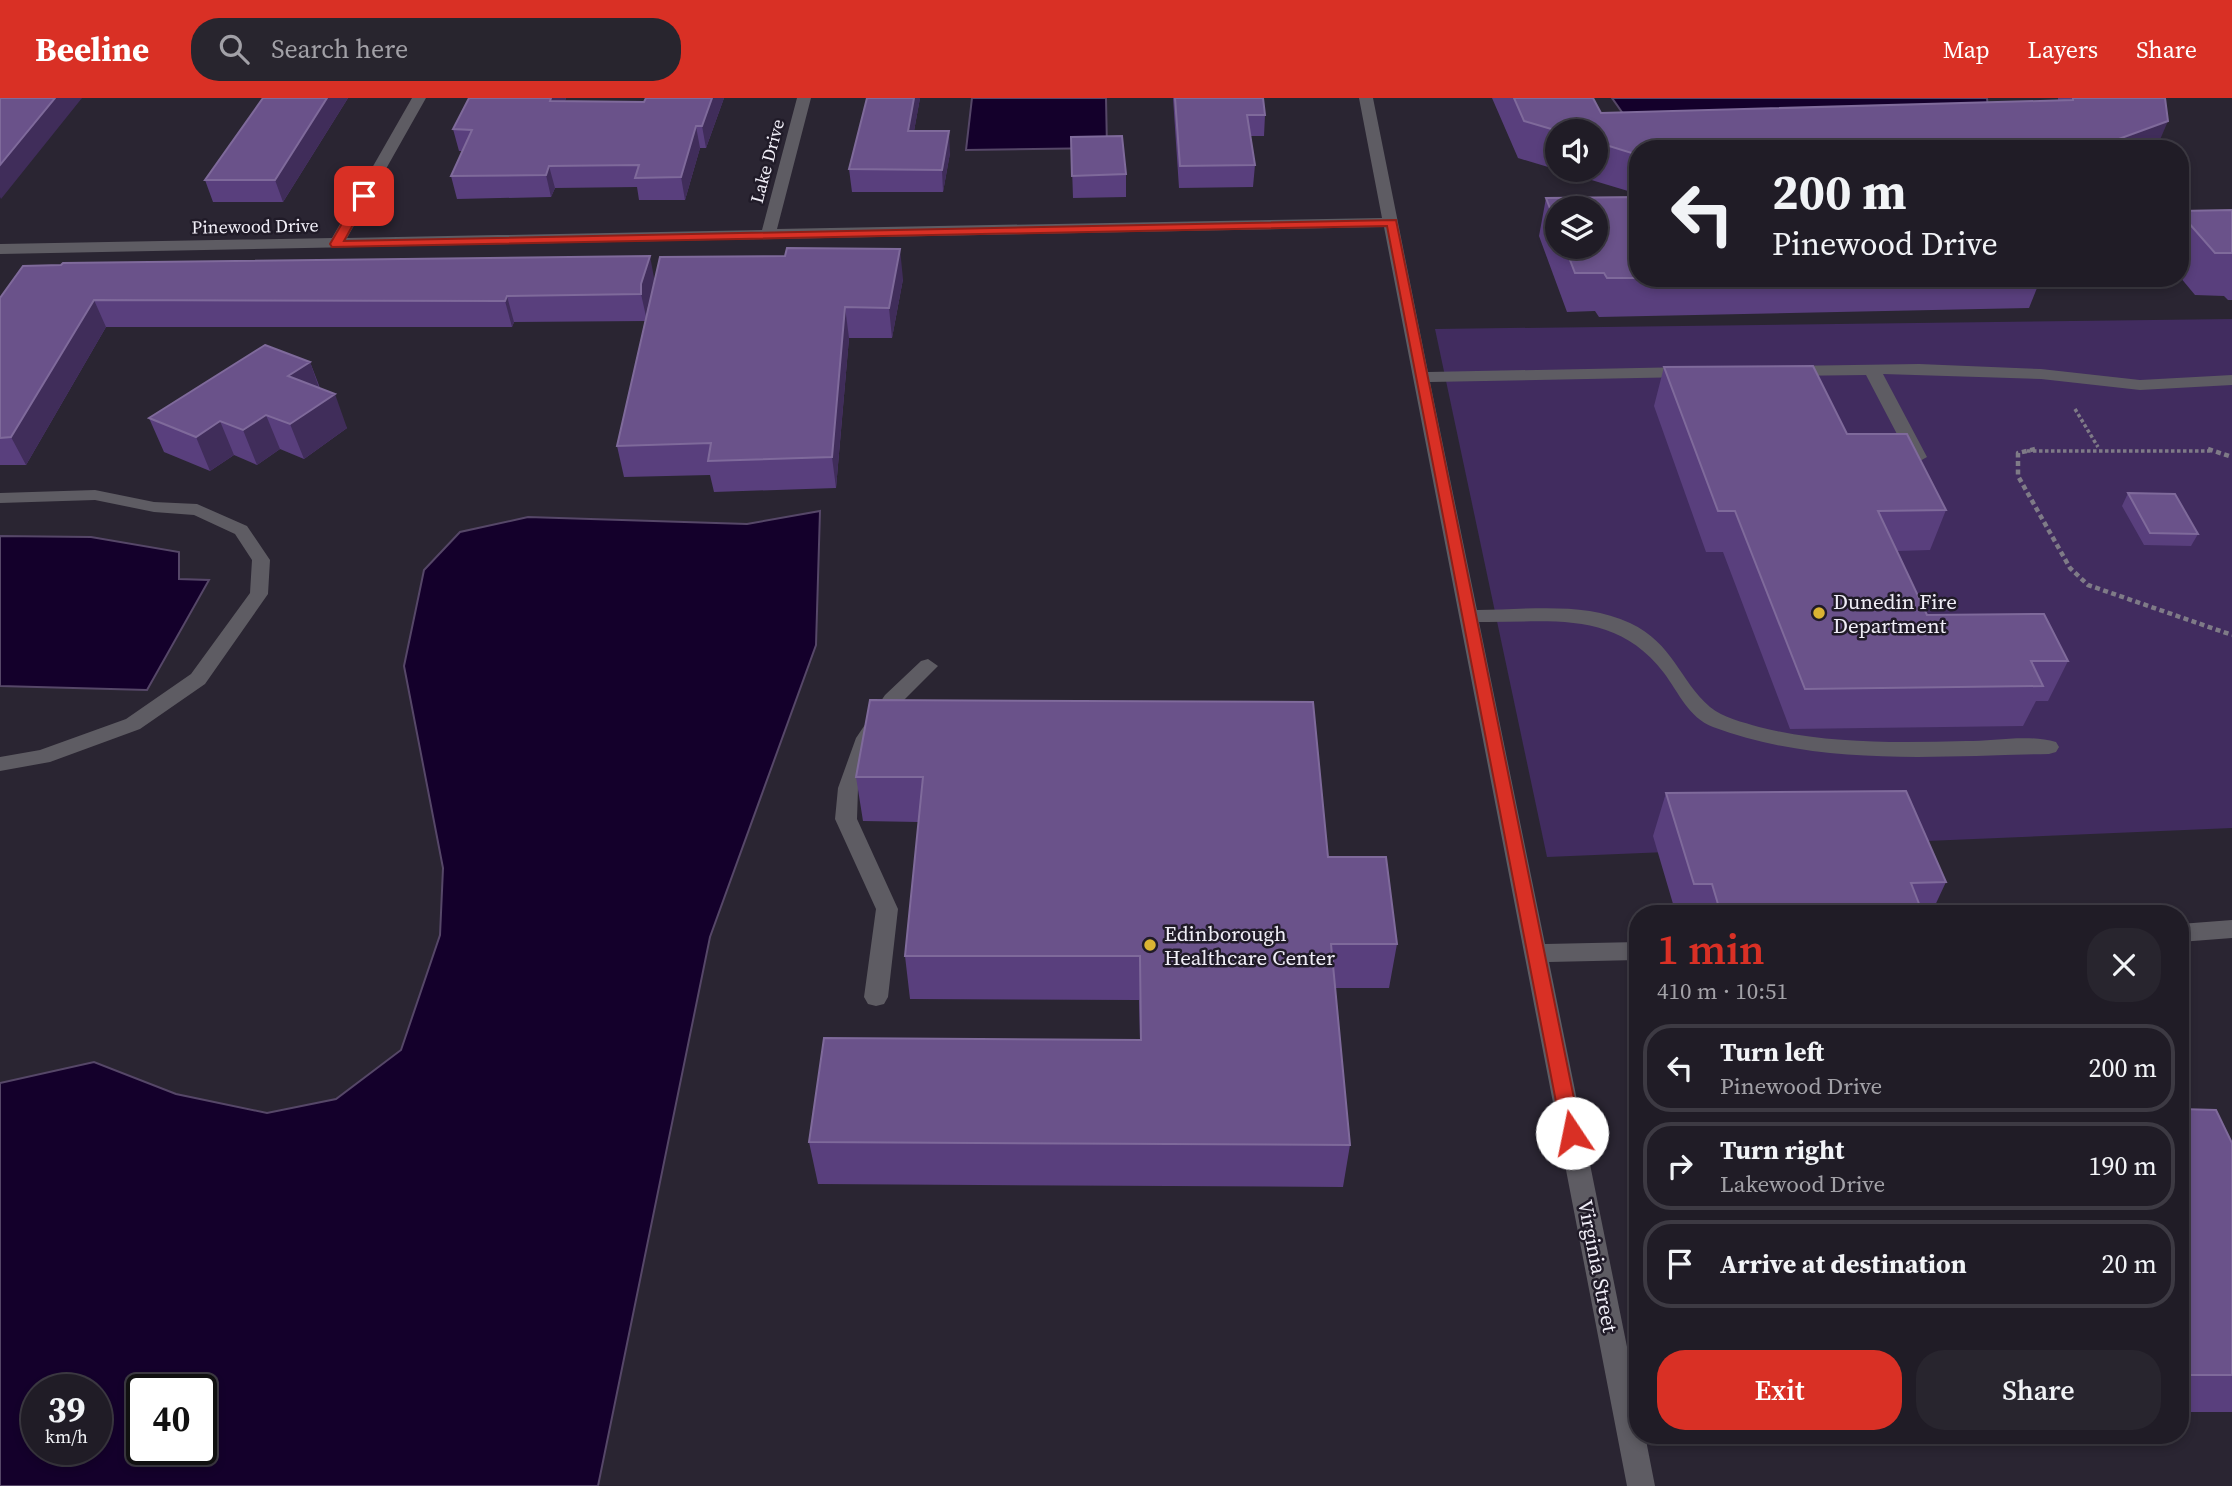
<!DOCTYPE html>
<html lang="en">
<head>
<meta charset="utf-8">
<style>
  :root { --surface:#201c26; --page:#28252e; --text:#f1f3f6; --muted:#a2a1a7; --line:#3d3a43; --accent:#d93025 }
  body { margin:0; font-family:"Source Serif 4",serif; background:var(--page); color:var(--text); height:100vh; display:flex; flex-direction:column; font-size:26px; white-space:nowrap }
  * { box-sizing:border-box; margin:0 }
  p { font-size:23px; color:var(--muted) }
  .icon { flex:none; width:38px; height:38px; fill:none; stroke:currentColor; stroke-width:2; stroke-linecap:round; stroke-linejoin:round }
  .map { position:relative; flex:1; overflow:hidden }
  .details { position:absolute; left:1629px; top:807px; width:560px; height:539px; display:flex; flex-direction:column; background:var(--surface); border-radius:28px; box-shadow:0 4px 10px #0003,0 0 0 2px var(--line) }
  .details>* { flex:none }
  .guide { position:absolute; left:1629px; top:42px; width:560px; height:147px; border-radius:28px; box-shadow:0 4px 10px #0003,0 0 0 2px var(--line); background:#201c26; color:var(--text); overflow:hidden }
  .controls { position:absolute; left:1545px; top:21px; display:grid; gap:14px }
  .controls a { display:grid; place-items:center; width:63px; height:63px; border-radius:50%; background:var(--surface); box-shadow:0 4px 10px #0003,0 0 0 2px var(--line); font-size:35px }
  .speed { position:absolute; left:21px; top:1276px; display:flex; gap:14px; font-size:35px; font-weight:700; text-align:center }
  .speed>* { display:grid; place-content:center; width:91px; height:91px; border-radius:50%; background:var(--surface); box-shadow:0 4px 10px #0003,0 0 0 2px var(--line); line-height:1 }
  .speed small { font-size:18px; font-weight:400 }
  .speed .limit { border:4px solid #111; border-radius:10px; background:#fff; color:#111 }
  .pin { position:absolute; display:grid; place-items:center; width:60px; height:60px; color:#fff; margin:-30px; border-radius:14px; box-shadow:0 4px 10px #0006 }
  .me { position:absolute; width:77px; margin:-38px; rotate:349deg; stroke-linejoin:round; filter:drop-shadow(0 0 5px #0008) }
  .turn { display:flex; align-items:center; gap:24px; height:147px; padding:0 28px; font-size:32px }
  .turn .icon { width:91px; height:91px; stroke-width:2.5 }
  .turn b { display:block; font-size:49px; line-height:60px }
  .round { display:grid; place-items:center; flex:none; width:74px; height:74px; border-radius:28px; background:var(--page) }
  .summary { display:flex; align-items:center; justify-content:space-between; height:119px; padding:0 28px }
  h1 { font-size:42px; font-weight:600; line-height:52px; color:var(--accent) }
  .action { display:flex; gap:14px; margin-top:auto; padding:14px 28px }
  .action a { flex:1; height:80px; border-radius:28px; background:var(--accent); color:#fff; font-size:28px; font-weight:600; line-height:80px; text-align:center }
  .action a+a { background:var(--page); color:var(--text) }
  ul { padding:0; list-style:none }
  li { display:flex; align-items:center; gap:21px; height:88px; margin:0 14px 10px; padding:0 14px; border:4px solid var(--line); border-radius:28px }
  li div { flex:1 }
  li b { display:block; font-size:26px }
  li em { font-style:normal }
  header { display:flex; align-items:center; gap:42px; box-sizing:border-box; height:98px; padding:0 35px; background:var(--accent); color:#fff }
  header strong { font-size:33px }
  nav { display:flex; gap:38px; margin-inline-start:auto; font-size:24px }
  .search { width:490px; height:63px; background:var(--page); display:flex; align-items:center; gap:18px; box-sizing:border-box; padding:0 24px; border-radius:28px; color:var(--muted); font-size:26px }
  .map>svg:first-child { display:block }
</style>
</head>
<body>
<header>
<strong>Beeline</strong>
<div class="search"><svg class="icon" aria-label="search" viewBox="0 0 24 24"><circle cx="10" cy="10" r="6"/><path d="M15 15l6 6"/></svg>Search here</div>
<nav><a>Map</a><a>Layers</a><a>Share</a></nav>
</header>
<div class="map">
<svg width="2232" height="1388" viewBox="0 0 2232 1388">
  <rect width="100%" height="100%" fill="#2a2532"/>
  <!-- green -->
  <path fill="#412c5f" d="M2232 221V730L1547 759 1435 231Z"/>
  <!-- water -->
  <path fill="#14002b" stroke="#564768" stroke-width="2" fill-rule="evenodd" d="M972 0H1106L1107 50 966 52Z
    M1612 0H1987L1989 21 1643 44Z
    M820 413 816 547 710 839 598 1388H0V985L94 964 176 996 267 1015 336 1001 401 952 440 837 443 770 404 568 424 472 460 434 528 419 747 426ZM37 1292H96V1351H37ZM142 1292H201V1351H142Z
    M0 438 91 439 179 454V481L209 482 147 592 0 588Z"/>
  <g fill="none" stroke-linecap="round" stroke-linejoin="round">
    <!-- path-far1 -->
    <path stroke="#7f7b87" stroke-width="3.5" stroke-dasharray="3.5 2.5" stroke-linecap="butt" d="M2075 311 2098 349
      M2027 353H2213"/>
    <!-- path -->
    <path stroke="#7f7b87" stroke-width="4.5" stroke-dasharray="5 3.5" stroke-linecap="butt" d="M2035 351 2018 355V378L2070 470 2088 487 2232 537
      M2208 351 2232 359"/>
    <!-- minor -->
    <path fill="#5e5c63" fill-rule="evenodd" d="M412 0H426L347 140 762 132 797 0H811L777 131 1382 120 1359 0H1373L1428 274 1689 269 1697 274 1689 279 1430 284 1477 512C1526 512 1584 503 1630 525 1674 546 1679 582 1710 609 1723 620 1743 624 1759 629 1826 646 1897 645 1966 643 1994 643 2029 636 2056 644L2059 649 2056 654 2049 656C1937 658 1820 669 1713 629 1688 619 1679 595 1664 575 1615 511 1551 525 1479 524L1545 846 1638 844V862L1549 864 1638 1303V1337H1645L1655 1388H1627L1384 129 0 156V146L332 140Z
      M1919 266 2041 271 2140 282 2232 277V287L2140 292 2041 281 1883 276 1927 359 1918 364 1909 359 1866 277 1787 278 1779 273 1787 268Z
      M95 392 154 404 197 406 247 428 270 462 268 496 205 586 140 631 50 664 0 673V659L40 652 126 621 191 576 250 495 252 462 235 436 194 417 154 414 95 402 0 405V395Z
      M928 561 938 568 899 607 873 646 858 690 857 721 898 811 888 899 884 906 876 908 868 906 864 899 876 811 835 721 838 690 856 640 885 597 921 563Z
      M2232 822V840L2180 844V826Z"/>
  </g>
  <!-- wall -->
  <path fill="#593f7d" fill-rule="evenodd" d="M263 0H348L283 104H213L205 82Z
    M469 0H566L565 3 644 4 646 0H724L706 50H700L685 102H639L637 89 555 90 551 99 457 101 451 78 462 53H459L453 31Z
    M920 0 914 33 950 55 943 94H852L849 71Z
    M1173 0H1263L1265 17 1264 38H1250L1255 67 1253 89 1179 90Z
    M1492 0H1593L1601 15 2058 3V0H2165L2156 51H1638V96L1518 60ZM1558 33H1596V72H1558Z
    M1071 39 1126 76V99L1073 100Z
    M1638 99V180H2041L2029 210 1599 219 1595 213 1567 214 1539 138 1546 100ZM1558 110H1596V149H1558Z
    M2232 112V202H2228L2224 198 2195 197 2180 179V113Z
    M903 181 892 240H849L836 390 714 394 710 377 624 379 617 348 645 223 514 224 512 229H106L26 367H0V200L655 182Z
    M310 264 320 290 347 330 304 361 280 351 257 367 234 357 210 373 164 354 149 320Z
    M1664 269 1847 336 1946 412 1930 452 1897 453 1927 517 2068 563 2048 603H2036L2023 628 1790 631 1723 454H1706L1654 308Z
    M2128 395 2198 436 2191 448 2144 447 2122 408Z
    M870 602 1328 759 1397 846 1389 890H1335L1350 1047 1343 1089 818 1086 809 1044 1140 942 1139 902 910 901 905 858 919 724 863 723 856 679Z
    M1666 695 1946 784 1931 816H1676L1653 738Z
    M2180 1011 2232 1045V1314H2180Z"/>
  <!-- shaded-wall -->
  <path fill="#402d5a" d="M55 0H82L1 101 0 99V67Z
    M327 0H348L283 104 275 82Z
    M551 0H566L555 25 550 3Z
    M712 0H724L706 50 702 28Z
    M914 0H920L910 55 908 33Z
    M2168 23 2156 51H2113L2116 42Z
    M696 28 700 50 685 102 681 79Z
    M949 33 950 55 943 94 942 72Z
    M549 68 555 90 551 99 546 77Z
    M900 151 903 181 892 240 889 210Z
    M650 158 655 185 647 212V223L641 196V186Z
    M507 198 514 224 512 229 505 203Z
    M94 202 106 229 26 367 11 339Z
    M845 209 849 240 836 390 832 359Z
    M310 264 322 298 288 278Z
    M335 296 347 330 304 361 290 326Z
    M266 317 280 351 257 367 243 332Z
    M220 323 234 357 210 373 196 339Z"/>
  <!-- building -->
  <path fill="#6a528a" stroke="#7f6a9b" stroke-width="2" d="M1 0H55L0 67V1Z
    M263 0H327L275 82H205Z
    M469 0H551L550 3 644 4 646 0H712L702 28H696L681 79 635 80 639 67 549 68 546 77 451 78 472 32 453 31Z
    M867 0H914L908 33H949L942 72 849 71Z
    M1175 0H1263L1265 17H1247L1255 67 1180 68Z
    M1514 0H1593L1601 15 2073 2V0H2165L2168 23 2116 42 1993 44 1998 51H1638V57L1596 44V33H1558L1524 23Z
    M1122 38 1126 76 1072 78 1071 39Z
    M1638 99V180H1607L1604 175H1575L1565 149H1596V110H1558V131L1546 100Z
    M2232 112V155H2215L2180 115V113Z
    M787 150 900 151 889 210 845 209 832 359 708 363 711 345 617 348 660 159 785 158Z
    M650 158 641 186V196L507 198 505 203 94 202 11 339 0 340V200L23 168 61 167 63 165Z
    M265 247 310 264 288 278 335 296 290 326 266 317 243 332 220 323 196 339 149 320Z
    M1813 268 1847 336H1907L1946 412 1878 413 1927 517 2044 516 2068 563H2031L2043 588 1805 591 1735 413H1718L1664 269Z
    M2128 395 2175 396 2198 436 2150 435Z
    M870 602 1313 604 1328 759H1386L1397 846H1331L1350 1047 809 1044 824 940 1141 942 1140 858H905L923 679H856Z
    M1906 693 1946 784 1911 785 1923 816H1721L1712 786H1694L1666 695Z
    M2180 1011 2216 1012 2232 1045V1277H2180Z"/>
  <!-- route -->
  <path fill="#d93025" stroke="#8d1f18" stroke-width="2" d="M364 94 369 98 344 143 1396 122 1581 1035 1578 1041H1565L1562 1035 1387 128 332 149 330 146 358 98Z"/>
  <!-- markers -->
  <g fill="#dab333" stroke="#201b28" stroke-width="2.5">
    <circle cx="1819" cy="515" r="7"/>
    <circle cx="1150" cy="847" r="7"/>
  </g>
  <g text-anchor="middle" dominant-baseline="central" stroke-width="5" stroke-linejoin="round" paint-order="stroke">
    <!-- far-street labels -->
    <g font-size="18" fill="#f0eef7" stroke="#201b28">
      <text transform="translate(767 63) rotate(-75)">Lake Drive</text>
      <text transform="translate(255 128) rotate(-1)">Pinewood Drive</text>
    </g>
    <!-- poi labels -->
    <g font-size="21" fill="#f0eef7" stroke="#201b28" text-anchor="start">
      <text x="1833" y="503">Dunedin Fire<tspan x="1833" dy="24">Department</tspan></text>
      <text x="1164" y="835">Edinborough<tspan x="1164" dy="24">Healthcare Center</tspan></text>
    </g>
    <!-- street labels -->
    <g font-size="21" fill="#f0eef7" stroke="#201b28">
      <text transform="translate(1598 1168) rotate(79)">Virginia Street</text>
    </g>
  </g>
</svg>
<div class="controls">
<a><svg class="icon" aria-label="sound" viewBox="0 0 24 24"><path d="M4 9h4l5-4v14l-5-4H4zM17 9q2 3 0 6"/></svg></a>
<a><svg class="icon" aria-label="layers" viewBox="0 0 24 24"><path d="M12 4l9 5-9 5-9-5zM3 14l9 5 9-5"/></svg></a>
</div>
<div class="speed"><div>39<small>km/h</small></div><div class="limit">40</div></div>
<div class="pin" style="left:364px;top:98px;background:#d93025"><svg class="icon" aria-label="arrive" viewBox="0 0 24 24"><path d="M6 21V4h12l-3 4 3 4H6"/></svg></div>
<svg class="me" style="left:1572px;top:1035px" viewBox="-20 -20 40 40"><circle r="19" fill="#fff"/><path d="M0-13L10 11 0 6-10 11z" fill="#d93025"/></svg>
<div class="guide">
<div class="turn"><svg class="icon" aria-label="left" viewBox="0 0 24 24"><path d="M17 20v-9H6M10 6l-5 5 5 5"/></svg><div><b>200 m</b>Pinewood Drive</div></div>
</div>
<section class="details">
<div class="summary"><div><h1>1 min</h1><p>410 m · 10:51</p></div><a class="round"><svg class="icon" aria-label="close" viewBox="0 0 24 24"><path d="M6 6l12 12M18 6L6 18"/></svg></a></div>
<ul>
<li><svg class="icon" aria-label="left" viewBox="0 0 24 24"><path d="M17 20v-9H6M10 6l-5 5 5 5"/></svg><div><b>Turn left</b><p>Pinewood Drive</p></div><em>200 m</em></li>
<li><svg class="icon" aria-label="right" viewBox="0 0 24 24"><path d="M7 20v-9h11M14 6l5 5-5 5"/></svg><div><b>Turn right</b><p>Lakewood Drive</p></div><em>190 m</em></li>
<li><svg class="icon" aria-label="arrive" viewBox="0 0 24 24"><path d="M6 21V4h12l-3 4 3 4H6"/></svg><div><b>Arrive at destination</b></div><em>20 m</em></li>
</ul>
<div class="action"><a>Exit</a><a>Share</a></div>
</section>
</div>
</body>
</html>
